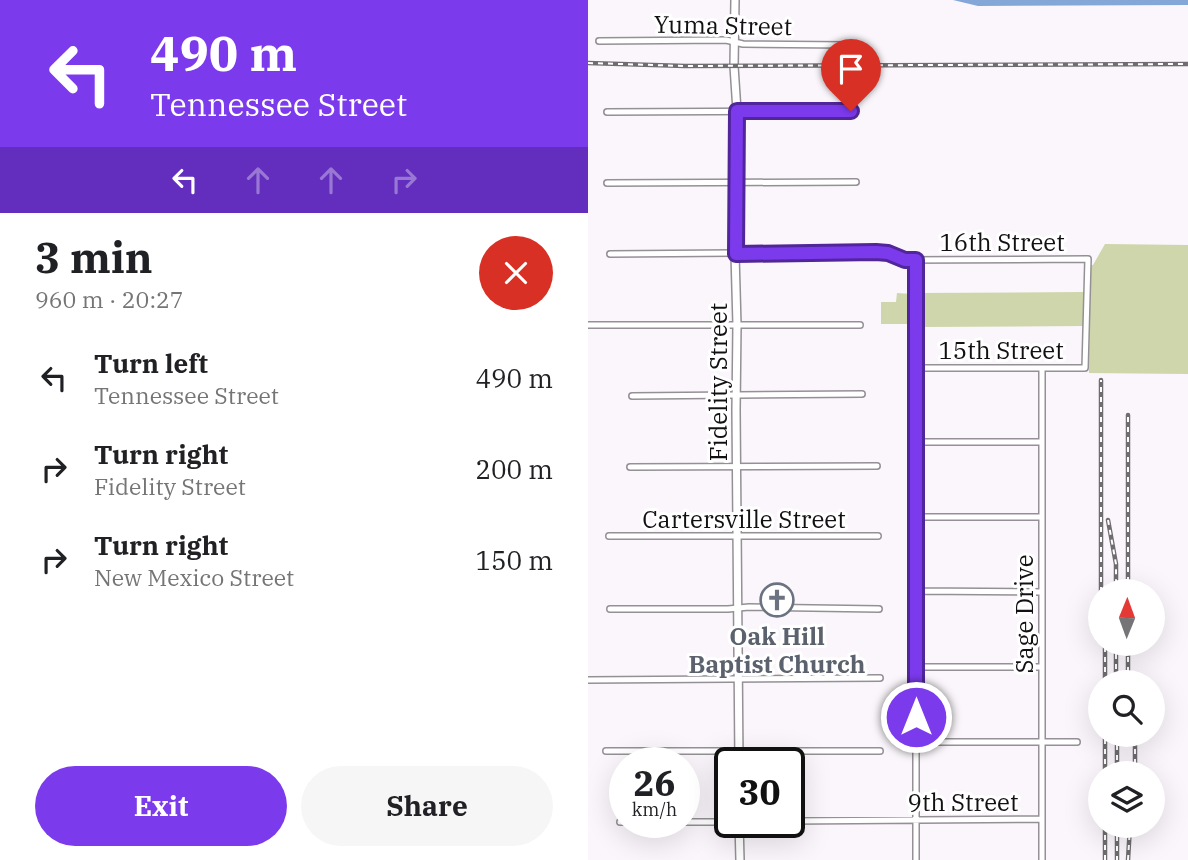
<!DOCTYPE html>
<html lang="en">
<head>
<meta charset="utf-8">
<style>
  :root { --surface:#fff; --page:#f6f6f6; --text:#202124; --muted:#757577; --accent:#7c3aed }
  body { margin:0; font-family:"IBM Plex Serif",serif; background:var(--page); color:var(--text); height:100vh; display:flex; flex-direction:column; font-size:26px; white-space:nowrap }
  * { box-sizing:border-box; margin:0 }
  p { font-size:23px; color:var(--muted) }
  .icon { flex:none; width:38px; height:38px; fill:none; stroke:currentColor; stroke-width:2; stroke-linecap:round; stroke-linejoin:round }
  .map { position:relative; flex:1; overflow:hidden }
  .drawer { display:flex; flex-direction:column; background:var(--surface); width:588px }
  .drawer>* { flex:none }
  .top-card { background:#7c3aed; color:#fff; overflow:hidden }
  .needle { width:46px; rotate:1deg }
  .controls { position:absolute; left:500px; top:579px; display:grid; gap:14px }
  .controls a { display:grid; place-items:center; width:77px; height:77px; border-radius:50%; background:var(--surface); box-shadow:0 7px 28px #0002; font-size:35px }
  .speed { position:absolute; left:21px; top:747px; display:flex; gap:14px; font-size:35px; font-weight:700; text-align:center }
  .speed>* { display:grid; place-content:center; width:91px; height:91px; border-radius:50%; background:var(--surface); box-shadow:0 7px 28px #0002; line-height:1 }
  .speed small { font-size:18px; font-weight:400 }
  .speed .limit { border:4px solid #111; border-radius:10px; background:#fff; color:#111 }
  .pin { position:absolute; display:grid; place-items:center; width:60px; height:60px; color:#fff; margin:-72px -30px; border-radius:50% 50% 50% 0; rotate:-45deg; box-shadow:0 0 7px #0007 }
  .pin .icon { rotate:45deg }
  .me { position:absolute; width:77px; margin:-38px; rotate:0deg; stroke-linejoin:round; filter:drop-shadow(0 0 5px #0008) }
  .turn { display:flex; align-items:center; gap:24px; height:147px; padding:0 35px; font-size:32px }
  .turn .icon { width:91px; height:91px; stroke-width:2.5 }
  .turn b { display:block; font-size:49px; line-height:60px }
  .lanes { display:flex; align-items:center; height:66px; padding:0 35px; background:#0003; justify-content:center; gap:35px; direction:ltr }
  .lanes .off { opacity:.35 }
  .round { display:grid; place-items:center; flex:none; width:74px; height:74px; border-radius:37px; background:var(--page) }
  .headline { display:flex; align-items:center; justify-content:space-between; height:119px; padding:0 35px }
  h1 { font-size:42px; font-weight:700; line-height:52px }
  .button { display:flex; gap:14px; margin-top:auto; padding:14px 35px }
  .button a { flex:1; height:80px; border-radius:42px; background:var(--accent); color:#fff; font-size:28px; font-weight:700; line-height:80px; text-align:center }
  .button a+a { background:var(--page); color:var(--text) }
  ul { padding:0; list-style:none }
  li { display:flex; align-items:center; gap:21px; height:91px; padding:0 35px }
  li div { flex:1 }
  li b { display:block; font-size:26px }
  li em { font-style:normal }
  main { display:flex; flex:1; min-height:0 }
  .map>svg:first-child { display:block }
</style>
</head>
<body>
<main>
<section class="drawer">
<div class="top-card">
<div class="turn"><svg class="icon" aria-label="left" viewBox="0 0 24 24"><path d="M17 20v-9H6M10 6l-5 5 5 5"/></svg><div><b>490 m</b>Tennessee Street</div></div>
<div class="lanes"><svg class="icon" aria-label="left" viewBox="0 0 24 24"><path d="M17 20v-9H6M10 6l-5 5 5 5"/></svg><svg class="icon off" aria-label="ahead" viewBox="0 0 24 24"><path d="M12 20V5M6 11l6-6 6 6"/></svg><svg class="icon off" aria-label="ahead" viewBox="0 0 24 24"><path d="M12 20V5M6 11l6-6 6 6"/></svg><svg class="icon off" aria-label="right" viewBox="0 0 24 24"><path d="M7 20v-9h11M14 6l5 5-5 5"/></svg></div>
</div>
<div class="headline"><div><h1>3 min</h1><p>960 m · 20:27</p></div><a class="round" style="background:#d93025;color:#fff"><svg class="icon" aria-label="close" viewBox="0 0 24 24"><path d="M6 6l12 12M18 6L6 18"/></svg></a></div>
<ul>
<li><svg class="icon" aria-label="left" viewBox="0 0 24 24"><path d="M17 20v-9H6M10 6l-5 5 5 5"/></svg><div><b>Turn left</b><p>Tennessee Street</p></div><em>490 m</em></li>
<li><svg class="icon" aria-label="right" viewBox="0 0 24 24"><path d="M7 20v-9h11M14 6l5 5-5 5"/></svg><div><b>Turn right</b><p>Fidelity Street</p></div><em>200 m</em></li>
<li><svg class="icon" aria-label="right" viewBox="0 0 24 24"><path d="M7 20v-9h11M14 6l5 5-5 5"/></svg><div><b>Turn right</b><p>New Mexico Street</p></div><em>150 m</em></li>
</ul>
<div class="button"><a>Exit</a><a>Share</a></div>
</section>
<div class="map">
<svg width="600" height="860" viewBox="0 0 600 860">
  <rect width="100%" height="100%" fill="#faf6fb"/>
  <!-- green -->
  <path fill="#cfd6ab" d="M517 244 600 245V374L501 373 502 265H505Z
    M496 292V326L332 327V293Z
    M309 293 324 294V324H293V302H308Z"/>
  <!-- water -->
  <path fill="#84a7d7" d="M365 0H600V5L390 6Z"/>
  <g fill="none" stroke-linecap="round" stroke-linejoin="round">
    <defs>
      <path id="street" d="M11 41 138 40 155 44 259 45
        M19 112 263 111
        M19 183 268 182
        M22 254 288 252 300 253 317 260 500 259 497 368H328
        M328 260V860
        M0 325H272
        M454 368V860
        M44 396 274 394
        M328 442H454
        M42 467 289 466
        M328 517H454
        M21 536H290
        M328 591 454 592
        M22 609H140L161 607 291 609
        M328 667H454
        M0 680 292 678
        M328 742H489
        M18 751H292
        M201 821 454 819
        M32 822H37
        M96 822H142"/>
      <path id="secondary" d="M147 0 146 66 149 111 147 254 149 325 148 410 151 763
        M151 822 152 860"/>
    </defs>
    <!-- street casing -->
    <use href="#street" stroke="#949095" stroke-width="8"/>
    <!-- secondary casing -->
    <use href="#secondary" stroke="#949095" stroke-width="10"/>
    <!-- street -->
    <use href="#street" stroke="#fff" stroke-width="5"/>
    <!-- secondary -->
    <use href="#secondary" stroke="#fff" stroke-width="7"/>
    <defs>
      <path id="rail" d="M0 63 97 66 600 64
        M520 520 528 564V592
        M513 592V380
        M540 592V415
        M528 644V682
        M517 682V644
        M540 682V644
        M529 735V774
        M517 774V735
        M547 774V735
        M529 826V860
        M517 860V826
        M540 860 542 826"/>
    </defs>
    <!-- rail casing -->
    <use href="#rail" stroke="#706d70" stroke-width="4.5"/>
    <!-- rail -->
    <use href="#rail" stroke="#fff" stroke-width="2" stroke-dasharray="5" stroke-linecap="butt"/>
  </g>
  <g fill="none" stroke-linecap="round" stroke-linejoin="round">
    <defs>
      <path id="route" d="M263 111H149L148 254 288 252 300 253 317 260H328V717"/>
    </defs>
    <!-- route casing -->
    <use href="#route" stroke="#51269a" stroke-width="18"/>
    <!-- route -->
    <use href="#route" stroke="#7c3aed" stroke-width="12"/>
  </g>
  <!-- icons -->
  <defs>
    <symbol id="church-ring" viewBox="-11 -11 22 22"><circle r="9.5" fill="#fff" stroke="#6b7280" stroke-width="1.5"/><path d="M-1.2-6h2.4v3.5h3.3v2.4h-3.3V6h-2.4V-.1h-3.3v-2.4h3.3Z" fill="#6b7280"/></symbol>
  </defs>
  <g fill-rule="evenodd">
    <use href="#church-ring" x="170" y="581" width="38" height="38"/>
  </g>
  <g text-anchor="middle" dominant-baseline="central" stroke-width="6" stroke-linejoin="round" paint-order="stroke">
    <!-- street labels -->
    <g font-size="24" fill="#121012" stroke="#fff">
      <text transform="translate(135 25) rotate(1)">Yuma Street</text>
      <text x="414" y="242">16th Street</text>
      <text x="413" y="350">15th Street</text>
      <text transform="translate(130 382) rotate(-90)">Fidelity Street</text>
      <text x="156" y="519">Cartersville Street</text>
      <text transform="translate(436 614) rotate(-90)">Sage Drive</text>
      <text x="375" y="802">9th Street</text>
    </g>
    <!-- worship labels -->
    <g font-size="24" font-weight="bold" fill="#5b616d" stroke="#fff">
      <text x="189" y="636">Oak Hill<tspan x="189" dy="28">Baptist Church</tspan></text>
    </g>
  </g>
</svg>
<div class="controls">
<a><svg class="needle" viewBox="-14 -14 28 28"><path d="M0-13l5 13h-10z" fill="#e53935"/><path d="M0 13l5-13h-10z" fill="#757577"/></svg></a>
<a><svg class="icon" aria-label="search" viewBox="0 0 24 24"><circle cx="10" cy="10" r="6"/><path d="M15 15l6 6"/></svg></a>
<a><svg class="icon" aria-label="layers" viewBox="0 0 24 24"><path d="M12 4l9 5-9 5-9-5zM3 14l9 5 9-5"/></svg></a>
</div>
<div class="speed"><div>26<small>km/h</small></div><div class="limit">30</div></div>
<div class="pin" style="left:263px;top:111px;background:#d93025"><svg class="icon" aria-label="arrive" viewBox="0 0 24 24"><path d="M6 21V4h12l-3 4 3 4H6"/></svg></div>
<svg class="me" style="left:328px;top:717px" viewBox="-20 -20 40 40"><circle r="17" fill="#7c3aed" stroke="#fff" stroke-width="3"/><path d="M0-11L8 9 0 5-8 9z" fill="#fff"/></svg>
</div>
</main>
</body>
</html>
